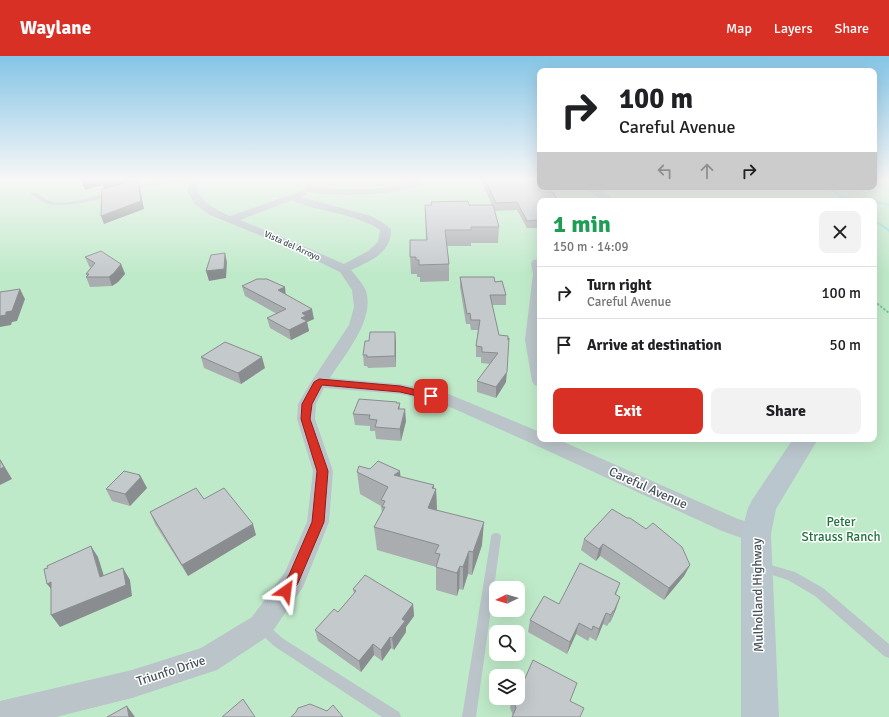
<!DOCTYPE html>
<html lang="en">
<head>
<meta charset="utf-8">
<style>
  :root { --surface:#fff; --page:#f2f2f2; --text:#202124; --muted:#757577; --line:#e0e0e0; --accent:#d93025 }
  body { margin:0; font-family:Signika,sans-serif; background:var(--page); color:var(--text); height:100vh; display:flex; flex-direction:column; font-size:15px; white-space:nowrap }
  * { box-sizing:border-box; margin:0 }
  p { font-size:13px; color:var(--muted) }
  .icon { flex:none; width:22px; height:22px; fill:none; stroke:currentColor; stroke-width:2; stroke-linecap:round; stroke-linejoin:round }
  .map { position:relative; flex:1; overflow:hidden }
  .panel { position:absolute; left:537px; top:142px; width:340px; height:244px; display:flex; flex-direction:column; background:var(--surface); border-radius:8px; box-shadow:0 4px 16px #0002 }
  .panel>* { flex:none }
  .hud { position:absolute; left:537px; top:12px; width:340px; height:122px; border-radius:8px; box-shadow:0 4px 16px #0002; background:#fff; color:var(--text); overflow:hidden }
  .needle { width:26px; rotate:265deg }
  .buttons { position:absolute; left:489px; top:525px; display:grid; gap:8px }
  .buttons a { display:grid; place-items:center; width:36px; height:36px; border-radius:8px; background:var(--surface); box-shadow:0 4px 16px #0002; font-size:20px }
  .pin { position:absolute; display:grid; place-items:center; width:34px; height:34px; color:#fff; margin:-17px; border-radius:8px; box-shadow:0 2px 6px #0006 }
  .me { position:absolute; width:44px; margin:-22px; rotate:31deg; stroke-linejoin:round; filter:drop-shadow(0 0 3px #0008) }
  .turn { display:flex; align-items:center; gap:14px; height:84px; padding:0 16px; font-size:18px }
  .turn .icon { width:52px; height:52px; stroke-width:2.5 }
  .turn b { display:block; font-size:28px; line-height:34px }
  .lanes { display:flex; align-items:center; height:38px; padding:0 16px; background:#0003; justify-content:center; gap:20px; direction:ltr }
  .lanes .off { opacity:.35 }
  .round { display:grid; place-items:center; flex:none; width:42px; height:42px; border-radius:8px; background:var(--page) }
  .overview { display:flex; align-items:center; justify-content:space-between; height:68px; padding:0 16px }
  h1 { font-size:24px; font-weight:800; line-height:30px; color:#1e9e55 }
  .primary-button { display:flex; gap:8px; margin-top:auto; padding:8px 16px }
  .primary-button a { flex:1; height:46px; border-radius:8px; background:var(--accent); color:#fff; font-size:16px; font-weight:800; line-height:46px; text-align:center }
  .primary-button a+a { background:var(--page); color:var(--text) }
  ul { padding:0; list-style:none }
  li { display:flex; align-items:center; gap:12px; height:52px; padding:0 16px; border-top:1px solid var(--line) }
  li div { flex:1 }
  li b { display:block; font-size:15px }
  li em { font-style:normal }
  header { display:flex; align-items:center; gap:24px; box-sizing:border-box; height:56px; padding:0 20px; background:var(--accent); color:#fff }
  header strong { font-size:19px }
  nav { display:flex; gap:22px; margin-inline-start:auto; font-size:14px }
  .map>svg:first-child { display:block }
</style>
</head>
<body>
<header>
<strong>Waylane</strong>
<nav><a>Map</a><a>Layers</a><a>Share</a></nav>
</header>
<div class="map">
<svg width="889" height="661" viewBox="0 0 889 661">
  <rect width="100%" height="100%" fill="#f0eded"/>
  <!-- green -->
  <path fill="#bfeac9" fill-rule="evenodd" d="M0 124H540V131H874V124H889V661H0ZM540 145H874V383H540ZM496 532H518V554H496ZM496 576H518V598H496ZM496 620H518V642H496Z"/>
  <g fill="none" stroke-linecap="round" stroke-linejoin="round">
    <!-- stream -->
    <path fill="#90dee3" fill-rule="evenodd" d="M826 131H829L842 139 870 145H864L845 142 849 145H846Z
      M874 145 889 148V150L874 147Z
      M874 163 889 173V176L874 165Z"/>
    <!-- path -->
    <path stroke="#7ac495" stroke-width="2" stroke-dasharray="2.5 1.5" stroke-linecap="butt" d="M874 245 889 257"/>
    <!-- lane -->
    <path fill="#bac4c9" fill-rule="evenodd" d="M180 124H197L130 132 128 131 130 130Z
      M31 136C40 136 45 145 53 146 72 149 93 140 111 136L113 137C100 145 59 153 45 147 40 145 36 141 31 138Z
      M496 477 500 478 501 481 476 661H462L491 481 492 478Z
      M764 507 795 516 823 532 889 588V602L884 600 815 540 788 524 760 515 758 512 760 509Z
      M263 566 267 568 282 582 399 656 401 661H382L274 590 259 576 257 572 259 568Z"/>
    <!-- street -->
    <path fill="#bac4c9" fill-rule="evenodd" d="M190 124H200L197 135C205 148 216 154 230 160L305 134 306 132 309 131C333 132 356 134 380 132 396 130 410 124 425 124 407 142 332 140 307 136L306 139 301 141 371 160 380 165 391 173C392 197 370 205 351 214 356 220 363 228 366 235 375 264 345 298 330 322L400 328 446 337 540 376V383H557L738 463 764 471 767 478 764 485 756 487 722 475 533 388 441 347 400 338 324 332 316 348 315 363 333 415 329 466 303 531 270 579 217 614 132 642 56 661H0V645L132 614 201 592 252 561 285 516 307 466 313 415 297 363 298 348 311 326 349 269 354 251 352 234 340 216 286 190 210 159 195 148 187 135ZM292 144C320 157 353 156 380 174L378 186 368 195 344 208 294 186 240 164Z
      M537 203 540 204V330L534 329 532 325 525 284 533 218 531 207 533 204Z"/>
    <!-- secondary -->
    <path fill="#bac6cd" fill-rule="evenodd" d="M584 131H598L616 145H602Z
      M793 383H818L776 453 771 478 779 661H741V478L748 452 752 444Z"/>
  </g>
  <!-- wall -->
  <path fill="#a9adaf" d="M481 124H534L540 145V172H527L517 154 495 155 499 171 498 187H471V190H447L449 208V225L420 226V221H417V218H411L410 201 426 184 425 149H431V146L469 149H492Z
    M85 201 121 208 125 218 118 226 112 230 90 231 86 221 87 220 86 218 91 212 89 210Z
    M460 221 495 226 506 239V249H492L506 326 496 342 477 336V325L490 308 481 307V301H476V290L478 274H471L470 268H466L460 231Z
    M242 230 286 238 314 263 307 266 309 275 291 284 270 272 267 262 277 258 245 240Z
    M396 286V311L368 312 367 310H364L363 299Z
    M201 301 265 312 241 328 204 312Z
    M397 347H400V353L406 365 401 385 376 383 375 375H370V370L355 369 353 358Z
    M357 416 400 421 434 429V433H436L437 454 482 489 472 519 468 518 463 534 459 533 457 540 436 534V511L377 494 374 471 382 457 381 450 360 438Z
    M141 421 147 432 130 450 112 445 106 433Z
    M150 456 256 479 188 520 155 468Z
    M584 483 690 509 684 520 664 544 600 500 596 505 581 494Z
    M353 533 413 548 414 560 406 571V576L394 594 391 592 382 605 374 599 361 616 318 585 315 574 338 556 354 538Z
    M616 539V553L610 567 609 566 607 570 603 568 596 585 590 581 588 585 576 578 567 598 528 576 530 564 559 548Z
    M574 637 513 659 510 652 512 642Z"/>
  <!-- shaded-wall -->
  <path fill="#898d8f" d="M89 124H139V127L140 132 144 153 104 168 101 160 105 136 103 129 85 134 82 126Z
    M225 197 227 206 226 222 209 225 206 215Z
    M121 208 125 218 118 226 112 230 109 221Z
    M285 231 286 241 278 234Z
    M20 233 25 243 17 265 12 266 11 269 0 271V260L6 256Z
    M312 253 314 263 307 266 309 275 291 284 289 274 301 262 302 257Z
    M395 276 396 286V311L395 300Z
    M262 301 265 312 241 328 238 317Z
    M507 316 506 326 496 342V331Z
    M405 353 406 365 401 385 400 373Z
    M0 403 12 423 0 429Z
    M400 415 402 438 394 419Z
    M140 419 147 432 130 450 125 438Z
    M434 429V439L436 433 437 456 428 452 432 432Z
    M484 466 482 489 472 519 473 496Z
    M253 468 256 479 188 520 182 509Z
    M603 488 600 500 596 505 599 493Z
    M91 490 98 501 108 533 100 521Z
    M469 495 468 518 463 534V511Z
    M690 509 684 520 664 544 669 532Z
    M460 510 459 533 457 540V517Z
    M123 512 130 524 132 540 60 571 51 559Z
    M51 526 56 539 47 528Z
    M620 527 616 538 611 550 615 538Z
    M620 541 616 553 610 567 614 555Z
    M413 548 414 560 406 571V576L394 594 392 582 402 563Z
    M613 555 609 566 607 570 611 559Z
    M606 557 603 568 596 585 599 573Z
    M579 567 576 578 567 598 570 586Z
    M390 581 391 592 382 605 381 594Z
    M373 588 374 599 361 616 359 605Z
    M127 650 135 661H129Z"/>
  <!-- building -->
  <path fill="#c4c9cc" stroke="#898d8f" d="M82 124H89L82 126Z
    M107 124H116L102 128Z
    M137 124H138L141 145 101 160 102 133Z
    M485 124H534L541 136H553L558 145H540V164L527 165 517 146 496 147Z
    M468 145 469 149H493L499 171H471V174H445L449 208 419 209V204H416V201H410V184H427L425 149H432L431 146Z
    M101 195 121 208 114 217 109 221H86L89 218H86L95 207 85 201Z
    M225 197 224 213 206 215 211 199Z
    M460 221H494L495 226 502 225 506 239H490L499 279 508 280V284L509 282 507 316 496 331 477 325 498 297 482 296V291L476 290 480 264H471L470 257 467 258Z
    M257 223H267L285 231 278 234 312 253 302 257 306 260 301 262 307 265 289 274 267 262 286 253 242 230Z
    M20 233 12 255 6 256V259L0 260V236Z
    M370 276H395V300L367 301V299H363L365 285H369Z
    M225 286 262 301 238 317 201 301Z
    M359 343 397 346 396 347H400L398 353H405L400 373 375 371 377 364 369 363 370 359 353 358Z
    M0 404 4 411 0 413Z
    M378 405 400 415 394 419 434 429 432 432 436 433 428 452 484 466 473 496 469 495 463 511 460 510 457 517 436 511 440 498 435 497 439 489 374 471 385 451H382L385 445 381 444 388 431 357 416 359 410 370 413Z
    M124 415 140 419 139 420 141 421 125 438 106 433Z
    M196 432 204 443 224 432 253 468 182 509 150 456Z
    M612 453 627 462H630L646 473 653 467 682 491 690 509 669 532 603 488 599 493 584 483Z
    M91 490 100 521 123 512 126 529 51 559V526L47 528 44 513 48 512 47 510Z
    M580 507 620 527 615 538 620 541 614 555H613L611 559 606 557 599 573 593 570 592 574 579 567 570 586 530 564 544 540 559 548Z
    M365 519 413 548 402 563 405 565 392 582 390 581 381 594 373 588 359 605 315 574 334 553 338 556 356 535 353 533Z
    M533 604 577 627 570 645 584 652 580 661H512L516 652 512 642H518V631L522 629Z
    M243 643 255 661H222Z
    M310 648 327 655 333 649 343 661H291L296 656 298 652Z
    M127 650 129 661H107Z"/>
  <!-- sky -->
  <linearGradient id="sky" x2="0" y2="1"><stop stop-color="#85c5e6"/><stop offset="0.57" stop-color="#f8f7f7"/><stop offset="1" stop-color="#f8f7f7" stop-opacity="0"/></linearGradient>
  <rect width="889" height="217" fill="url(#sky)"/>
  <!-- route -->
  <path fill="#d93025" stroke="#8d1f18" d="M319 323 400 330 434 338 436 340 431 343 400 336 322 329 312 348 310 363 328 415 324 466 298 527 290 539 286 541 281 539 279 535 289 519 312 466 317 415 301 363 302 348 314 326Z"/>
  <g text-anchor="middle" dominant-baseline="central" stroke-width="3" stroke-linejoin="round" paint-order="stroke">
    <!-- far-street labels -->
    <g font-size="9" fill="#475359" stroke="#fff">
      <text transform="translate(292 190) rotate(24)">Vista del Arroyo</text>
    </g>
    <!-- near-street labels -->
    <g font-size="13" fill="#475359" stroke="#fff">
      <text transform="translate(648 432) rotate(24)">Careful Avenue</text>
      <text transform="translate(758 539) rotate(-91)">Mulholland Highway</text>
      <text transform="translate(171 615) rotate(-18)">Triunfo Drive</text>
    </g>
    <!-- near-park labels -->
    <g font-size="13" fill="#1f733c" stroke="#fff">
      <text x="841" y="466">Peter<tspan x="841" dy="15">Strauss Ranch</tspan></text>
    </g>
  </g>
</svg>
<div class="buttons">
<a><svg class="needle" viewBox="-14 -14 28 28"><path d="M0-13l5 13h-10z" fill="#e53935"/><path d="M0 13l5-13h-10z" fill="#757577"/></svg></a>
<a><svg class="icon" aria-label="search" viewBox="0 0 24 24"><circle cx="10" cy="10" r="6"/><path d="M15 15l6 6"/></svg></a>
<a><svg class="icon" aria-label="layers" viewBox="0 0 24 24"><path d="M12 4l9 5-9 5-9-5zM3 14l9 5 9-5"/></svg></a>
</div>
<div class="pin" style="left:431px;top:340px;background:#d93025"><svg class="icon" aria-label="arrive" viewBox="0 0 24 24"><path d="M6 21V4h12l-3 4 3 4H6"/></svg></div>
<svg class="me" style="left:286px;top:535px" viewBox="-20 -20 40 40"><path d="M0-17L14 15 0 8-14 15z" fill="#d93025" stroke="#fff" stroke-width="4"/></svg>
<div class="hud">
<div class="turn"><svg class="icon" aria-label="right" viewBox="0 0 24 24"><path d="M7 20v-9h11M14 6l5 5-5 5"/></svg><div><b>100 m</b>Careful Avenue</div></div>
<div class="lanes"><svg class="icon off" aria-label="left" viewBox="0 0 24 24"><path d="M17 20v-9H6M10 6l-5 5 5 5"/></svg><svg class="icon off" aria-label="ahead" viewBox="0 0 24 24"><path d="M12 20V5M6 11l6-6 6 6"/></svg><svg class="icon" aria-label="right" viewBox="0 0 24 24"><path d="M7 20v-9h11M14 6l5 5-5 5"/></svg></div>
</div>
<section class="panel">
<div class="overview"><div><h1>1 min</h1><p>150 m · 14:09</p></div><a class="round"><svg class="icon" aria-label="close" viewBox="0 0 24 24"><path d="M6 6l12 12M18 6L6 18"/></svg></a></div>
<ul>
<li><svg class="icon" aria-label="right" viewBox="0 0 24 24"><path d="M7 20v-9h11M14 6l5 5-5 5"/></svg><div><b>Turn right</b><p>Careful Avenue</p></div><em>100 m</em></li>
<li><svg class="icon" aria-label="arrive" viewBox="0 0 24 24"><path d="M6 21V4h12l-3 4 3 4H6"/></svg><div><b>Arrive at destination</b></div><em>50 m</em></li>
</ul>
<div class="primary-button"><a>Exit</a><a>Share</a></div>
</section>
</div>
</body>
</html>
